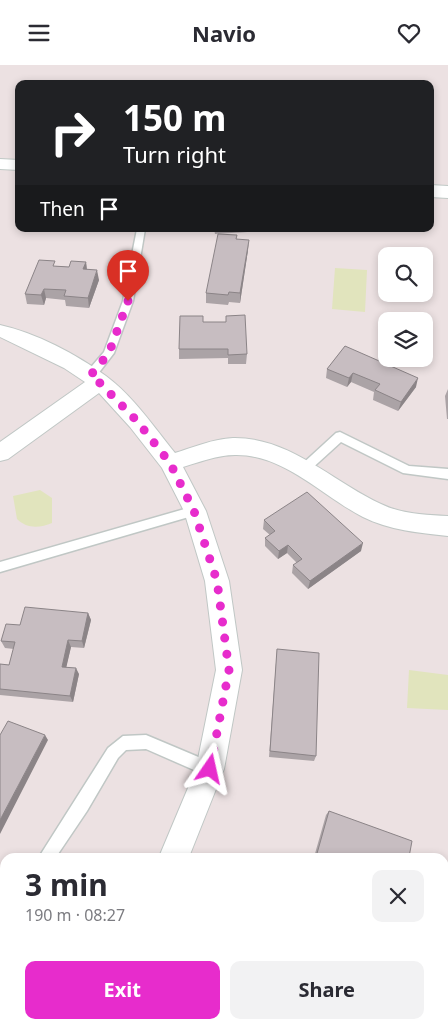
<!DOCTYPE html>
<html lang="en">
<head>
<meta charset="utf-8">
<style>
  :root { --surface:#fff; --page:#f2f2f3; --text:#2b2b33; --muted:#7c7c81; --accent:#e72ccc }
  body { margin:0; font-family:"Noto Sans",sans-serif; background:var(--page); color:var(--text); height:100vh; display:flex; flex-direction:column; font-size:19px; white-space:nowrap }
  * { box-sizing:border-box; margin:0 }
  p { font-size:16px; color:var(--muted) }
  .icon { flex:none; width:28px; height:28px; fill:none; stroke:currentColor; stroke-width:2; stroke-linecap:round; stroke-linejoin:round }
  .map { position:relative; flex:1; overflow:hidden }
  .drawer { position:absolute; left:0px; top:788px; width:449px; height:176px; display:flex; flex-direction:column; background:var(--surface); border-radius:15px 15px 0 0; box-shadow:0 2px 8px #0003 }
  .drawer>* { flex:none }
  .hud { position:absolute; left:15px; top:15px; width:419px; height:152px; border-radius:10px; box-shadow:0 2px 8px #0003; background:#202124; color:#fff; overflow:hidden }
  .fabs { position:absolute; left:378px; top:182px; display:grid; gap:10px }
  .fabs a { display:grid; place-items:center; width:55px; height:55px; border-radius:10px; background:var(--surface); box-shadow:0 2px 8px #0003; font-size:25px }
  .pin { position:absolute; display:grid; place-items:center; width:42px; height:42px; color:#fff; margin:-51px -21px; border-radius:50% 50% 50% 0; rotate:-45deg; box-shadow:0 0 5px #0007 }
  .pin .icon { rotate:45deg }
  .me { position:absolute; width:55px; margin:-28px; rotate:11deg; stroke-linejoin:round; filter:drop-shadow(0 0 4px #0008) }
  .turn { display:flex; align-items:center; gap:18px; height:105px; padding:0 25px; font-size:22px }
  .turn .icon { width:65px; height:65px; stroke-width:2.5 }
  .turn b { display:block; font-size:35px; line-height:42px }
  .then { display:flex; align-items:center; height:48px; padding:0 25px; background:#0003; gap:10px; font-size:19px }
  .round { display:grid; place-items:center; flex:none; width:52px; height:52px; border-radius:10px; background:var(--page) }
  .summary { display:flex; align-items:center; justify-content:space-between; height:85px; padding:0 25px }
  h1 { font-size:30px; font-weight:700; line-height:38px }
  .primary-button { display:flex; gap:10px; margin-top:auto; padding:10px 25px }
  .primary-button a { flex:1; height:58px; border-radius:10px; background:var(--accent); color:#fff; font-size:20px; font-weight:700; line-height:58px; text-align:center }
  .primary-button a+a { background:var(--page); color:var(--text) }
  header { display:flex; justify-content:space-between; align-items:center; height:65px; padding:0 25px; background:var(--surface); font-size:22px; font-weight:700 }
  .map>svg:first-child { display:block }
</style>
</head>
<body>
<header><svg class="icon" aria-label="menu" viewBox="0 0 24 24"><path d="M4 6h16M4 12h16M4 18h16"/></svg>Navio<svg class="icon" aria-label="heart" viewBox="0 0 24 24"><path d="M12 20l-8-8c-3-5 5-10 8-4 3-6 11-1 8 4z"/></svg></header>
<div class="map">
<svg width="448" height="963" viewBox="0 0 448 963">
  <rect width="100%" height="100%" fill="#ece1e2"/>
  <!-- green -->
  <path fill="#e1e4bd" d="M335 203 367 205 365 247 332 244Z
    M40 425 52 433V458C40 463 27 464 17 454L13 431Z
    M409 605 448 610V645L407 643Z"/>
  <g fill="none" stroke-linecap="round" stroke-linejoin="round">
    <defs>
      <path id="service" d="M137 164H145L133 236 114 288 94 314H86V308L104 287 123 236Z
        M340 367 409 401 448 404V414L403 408 341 377 308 407H300L298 404 300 401 336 368Z
        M195 441 199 443 201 446 199 449 0 507V497Z
        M146 670 215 699 218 704 215 709 210 712 146 684 126 685 118 693 87 746 56 792H39L108 683 123 671Z
        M5 882V909L0 911V884Z"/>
      <path id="minor" d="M0 260C36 268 76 289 106 311 133 331 154 362 175 388 194 382 213 374 233 373 290 372 333 417 381 439 401 449 426 450 448 451V471C419 468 389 465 363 452 322 431 284 389 235 390 217 390 200 397 183 402L206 446 229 516 242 605 224 704 189 792H159L196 704 216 605 205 516 184 446 162 403 130 362 99 328 8 394 0 396V377L85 317 64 303 0 272Z
        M63 959H97L95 963H61Z
        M332 959H438L440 963H330Z"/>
      <path id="secondary" d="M0 94 19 95V105L0 104Z
        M430 120 448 121V133L430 132Z"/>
    </defs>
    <!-- service casing -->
    <use href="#service" stroke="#c0c7c5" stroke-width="3"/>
    <!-- minor casing -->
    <use href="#minor" stroke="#c0c7c5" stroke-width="2"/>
    <!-- secondary casing -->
    <use href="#secondary" stroke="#c0c9c6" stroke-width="2"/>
    <!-- service -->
    <use href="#service" fill="#fff" fill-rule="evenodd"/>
    <!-- minor -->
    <use href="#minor" fill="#fff" fill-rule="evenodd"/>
    <!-- secondary -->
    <use href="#secondary" fill="#fff" fill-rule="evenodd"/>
  </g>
  <!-- wall -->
  <path fill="#aba3a6" d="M214 164H282V165L215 169Z
    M237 174 248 185 240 238 229 237 228 240 206 238V228Z
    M86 197 87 204 99 215 89 243 66 241 65 235 46 233 44 240 27 239 25 229 56 201 69 202Z
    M203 257 247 289 246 299H228V293L179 294V284Z
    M345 281 416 322 398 346 373 335 374 327 351 317 347 322 326 313 327 304Z
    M448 324V354H447L445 331Z
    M264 455 361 486 308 524 292 508 293 500 297 498 287 488 278 494 265 481V473L270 470 263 464Z
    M88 548 91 555 84 583 71 582 66 602 79 609 73 637 0 630V599L9 600 14 584 5 583 1 576Z
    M277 584 316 691 314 696 269 692Z
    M329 746 409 792H314L326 750Z"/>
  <!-- shaded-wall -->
  <path fill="#8b8487" d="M249 175 248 185 240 238V228Z
    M86 197 87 207 83 204Z
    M97 205 99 215 89 243 88 233Z
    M44 224 46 233 44 240 41 230Z
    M353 308 351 317 347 322 349 313Z
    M418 313 416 322 398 346 401 337Z
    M363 478 361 486 308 524 310 516Z
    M288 480 287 488 278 494 279 486Z
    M88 548 91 555 84 583 82 576Z
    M68 575 71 582 65 608 62 602Z
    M76 603 79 609 73 637 70 631Z
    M45 670 48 675 0 769V755Z"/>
  <!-- building -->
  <path fill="#c7bdc1" stroke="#8b8487" d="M218 169 237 170 236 174 249 175 240 228 229 227 228 230 206 228Z
    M39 195 55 196 53 201 69 202 71 196 86 197 83 204 97 205 88 233 64 231 66 225 44 224 41 230 25 229Z
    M245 250 247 289 228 290V284H179L180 251H203V257H226V251Z
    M345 281 418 313 401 337 375 325 380 319 353 308 349 313 327 304Z
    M307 427 363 478 310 516 293 500 302 494 288 480 279 486 265 473 275 466 264 455Z
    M25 542 88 548 82 576 68 575 62 602 76 603 70 631 0 624V599L9 600 15 577 1 576 6 559 20 560Z
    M277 584 319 588 316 691 270 686Z
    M8 656 45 670 0 755V670Z
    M329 746 412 776 409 792H316Z"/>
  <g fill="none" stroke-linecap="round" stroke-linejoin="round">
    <!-- route -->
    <path stroke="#e72ccc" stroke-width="9" stroke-dasharray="0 16.2" d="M128 236 109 288 90 311 100 318 137 356 170 398 194 446 217 516 229 605 210 704"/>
  </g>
</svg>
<div class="fabs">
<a><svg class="icon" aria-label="search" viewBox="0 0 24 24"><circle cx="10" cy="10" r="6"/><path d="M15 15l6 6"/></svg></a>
<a><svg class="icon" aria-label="layers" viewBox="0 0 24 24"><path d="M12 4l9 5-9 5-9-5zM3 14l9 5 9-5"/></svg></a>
</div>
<div class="pin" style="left:128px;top:236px;background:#d93025"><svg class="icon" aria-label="arrive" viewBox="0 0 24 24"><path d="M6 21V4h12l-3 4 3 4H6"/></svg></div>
<svg class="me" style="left:210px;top:704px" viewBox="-20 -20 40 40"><path d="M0-17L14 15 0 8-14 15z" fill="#e72ccc" stroke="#fff" stroke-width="4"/></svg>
<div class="hud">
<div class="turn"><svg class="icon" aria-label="right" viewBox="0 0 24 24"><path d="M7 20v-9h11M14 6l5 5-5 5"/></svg><div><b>150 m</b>Turn right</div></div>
<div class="then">Then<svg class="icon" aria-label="arrive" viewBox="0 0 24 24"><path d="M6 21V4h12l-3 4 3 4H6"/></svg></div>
</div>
<section class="drawer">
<div class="summary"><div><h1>3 min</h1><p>190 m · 08:27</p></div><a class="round"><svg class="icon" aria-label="close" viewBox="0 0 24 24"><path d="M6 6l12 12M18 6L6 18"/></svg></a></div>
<div class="primary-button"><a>Exit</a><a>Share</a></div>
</section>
</div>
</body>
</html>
